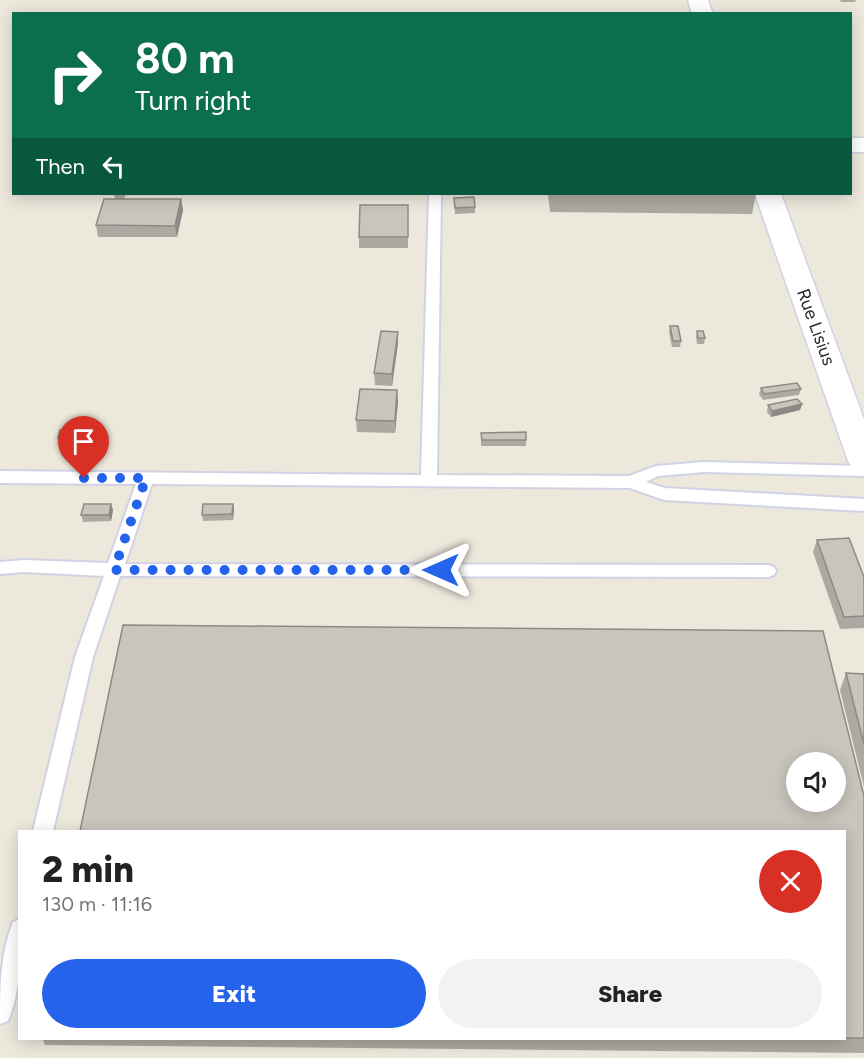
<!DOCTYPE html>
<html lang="en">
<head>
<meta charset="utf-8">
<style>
  :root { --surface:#fff; --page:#f2f2f2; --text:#222; --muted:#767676; --accent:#2563eb }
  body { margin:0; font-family:Figtree,sans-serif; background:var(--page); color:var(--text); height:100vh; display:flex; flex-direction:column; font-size:22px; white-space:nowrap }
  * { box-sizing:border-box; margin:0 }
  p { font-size:20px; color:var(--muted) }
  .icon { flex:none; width:33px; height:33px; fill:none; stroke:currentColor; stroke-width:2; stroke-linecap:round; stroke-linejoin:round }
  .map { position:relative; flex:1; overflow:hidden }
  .side { position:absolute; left:18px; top:830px; width:828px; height:210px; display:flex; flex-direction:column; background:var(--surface); border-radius:0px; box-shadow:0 3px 15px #0003 }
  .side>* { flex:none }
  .banner { position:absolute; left:12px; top:12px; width:840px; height:183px; border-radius:0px; box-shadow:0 3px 15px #0003; background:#0b6e4f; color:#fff; overflow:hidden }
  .controls { position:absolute; left:786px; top:752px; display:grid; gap:12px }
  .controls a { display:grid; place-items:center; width:60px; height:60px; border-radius:50%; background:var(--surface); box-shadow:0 3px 15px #0003; font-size:30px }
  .pin { position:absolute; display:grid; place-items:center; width:51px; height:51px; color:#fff; margin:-62px -26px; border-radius:50% 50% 50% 0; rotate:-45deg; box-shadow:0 0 6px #0007 }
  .pin .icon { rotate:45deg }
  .me { position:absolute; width:66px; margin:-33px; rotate:270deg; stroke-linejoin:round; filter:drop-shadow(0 0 4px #0008) }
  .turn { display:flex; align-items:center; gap:21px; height:126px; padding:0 24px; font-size:27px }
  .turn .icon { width:78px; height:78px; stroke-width:2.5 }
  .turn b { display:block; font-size:42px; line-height:51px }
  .then { display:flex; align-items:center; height:57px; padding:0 24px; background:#0003; gap:12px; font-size:22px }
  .round { display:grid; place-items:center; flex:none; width:63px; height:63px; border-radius:32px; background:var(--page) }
  .headline { display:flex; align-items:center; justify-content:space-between; height:102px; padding:0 24px }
  h1 { font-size:36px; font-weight:800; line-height:45px }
  .action { display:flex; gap:12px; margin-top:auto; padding:12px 24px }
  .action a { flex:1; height:69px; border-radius:36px; background:var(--accent); color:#fff; font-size:24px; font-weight:800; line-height:69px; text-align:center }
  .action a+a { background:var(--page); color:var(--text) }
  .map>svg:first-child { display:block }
</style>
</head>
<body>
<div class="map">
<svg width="864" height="1058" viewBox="0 0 864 1058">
  <rect width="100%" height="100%" fill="#ede8dc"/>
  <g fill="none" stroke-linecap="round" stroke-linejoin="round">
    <defs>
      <path id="service" d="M429 194H441L437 475 629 476 656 466 704 462 864 466V476L704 472 658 476 646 482 665 488 864 499V511L664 500 630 488 152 484 125 564 768 565 774 567 776 571 774 575 768 577 120 576 93 657 53 831H33L75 657 104 576 24 572 0 574V562L24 560 108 563 136 484 0 483V471L421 475Z
        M20 919C20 954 22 988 8 1021L0 1024C0 989 0 954 13 922Z"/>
      <path id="minor" d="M850 138H864V152H850Z"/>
      <path id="tertiary" d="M688 0H708L713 14H692Z
        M755 194H781L864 419V472L853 469 848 461Z"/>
    </defs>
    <!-- service casing -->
    <use href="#service" stroke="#d1d2e4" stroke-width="4"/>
    <!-- minor casing -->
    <use href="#minor" stroke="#d1d2e4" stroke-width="3"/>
    <!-- tertiary casing -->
    <use href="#tertiary" stroke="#d1d2e4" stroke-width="3"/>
    <!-- service -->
    <use href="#service" fill="#fff" fill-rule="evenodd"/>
    <!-- minor -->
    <use href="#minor" fill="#fff" fill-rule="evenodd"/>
    <!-- tertiary -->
    <use href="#tertiary" fill="#fff" fill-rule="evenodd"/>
  </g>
  <!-- wall -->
  <path fill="#aca9a2" d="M840 0H856L855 2H841Z
    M114 194H126L124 199H181L183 210 177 237H98L96 225 115 199Z
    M548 194H756L752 214 550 212Z
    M454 198 475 207V213L455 214Z
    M408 205V248H359V237Z
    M670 326 681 341 680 347H672L669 332Z
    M697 331 705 338 704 344H697L696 337Z
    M398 343 392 386 375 385 374 373Z
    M761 388 801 389 799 395 763 400 759 394Z
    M397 390 398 402 395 433 357 432 356 420Z
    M802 404 800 410 771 417 767 412 768 405Z
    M81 429 82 435 80 444H60L58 438Z
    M481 433 526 440V446H481Z
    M111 504 113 510 111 521 83 522 81 515Z
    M233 504 234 510 233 520 203 521 202 515Z
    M817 540 864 577V628L840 629 813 552Z
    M846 673 864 674V787L840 690Z
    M864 796V1053L45 1045 42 1038H844Z"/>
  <!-- shaded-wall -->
  <path fill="#8c8a84" d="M181 199 183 210 177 237 175 226Z
    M398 332V343L392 386V374Z
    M397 390 398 402 395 433V421Z
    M802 404 800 410 771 417 772 411Z
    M81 429 82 435 80 444 79 438Z
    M111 504 113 510 111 521 109 515Z
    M233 504 234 510 233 520 232 514Z"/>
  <!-- building -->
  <path fill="#c8c5bc" stroke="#8c8a84" stroke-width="1.5" fill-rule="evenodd" d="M474 197 475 207 455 208 454 198Z
    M104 199H181L175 226 96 225Z
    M360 205H408V237H359Z
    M670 326H678L681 341H673Z
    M381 331 398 332 392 374 374 373Z
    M697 331H703L705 338H698Z
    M797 383 801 389 764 394 761 388Z
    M360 389 397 390 395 421 356 420Z
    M797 399 802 404 772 411 768 405Z
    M81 429 79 438H58L60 430Z
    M526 432V440H482L481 433Z
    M84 504H111L109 515H81Z
    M203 504H233L232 514 202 515Z
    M849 538 864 577V616L844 617 817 540Z
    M123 625 823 631 864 796V1038H828H844V831H80ZM796 762H836V801H796Z
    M846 673 864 674V744Z"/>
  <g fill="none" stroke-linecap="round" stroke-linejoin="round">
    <!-- route -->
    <path stroke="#2563eb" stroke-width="10" stroke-dasharray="0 18" d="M84 478H146L114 570H441"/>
  </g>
  <g text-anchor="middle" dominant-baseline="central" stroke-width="5" stroke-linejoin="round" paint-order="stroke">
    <!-- street labels -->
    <g font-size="18" fill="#2a2a2a" stroke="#fff">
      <text transform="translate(816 327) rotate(70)">Rue Lisius</text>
    </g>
  </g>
</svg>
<div class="controls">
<a><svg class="icon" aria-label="sound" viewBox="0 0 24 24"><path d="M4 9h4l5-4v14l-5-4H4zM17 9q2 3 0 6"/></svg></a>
</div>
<div class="pin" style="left:84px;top:478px;background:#d93025"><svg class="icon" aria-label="arrive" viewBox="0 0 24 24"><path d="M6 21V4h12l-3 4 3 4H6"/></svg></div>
<svg class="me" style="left:441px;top:570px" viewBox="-20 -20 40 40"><path d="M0-17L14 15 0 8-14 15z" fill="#2563eb" stroke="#fff" stroke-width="4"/></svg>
<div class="banner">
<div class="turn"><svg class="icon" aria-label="right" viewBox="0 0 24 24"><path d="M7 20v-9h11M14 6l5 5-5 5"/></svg><div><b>80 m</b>Turn right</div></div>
<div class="then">Then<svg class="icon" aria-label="left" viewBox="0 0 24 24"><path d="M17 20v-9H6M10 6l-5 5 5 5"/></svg></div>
</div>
<section class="side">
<div class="headline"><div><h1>2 min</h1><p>130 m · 11:16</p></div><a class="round" style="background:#d93025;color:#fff"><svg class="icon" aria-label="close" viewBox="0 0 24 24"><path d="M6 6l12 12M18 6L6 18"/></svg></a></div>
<div class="action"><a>Exit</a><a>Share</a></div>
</section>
</div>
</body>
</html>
